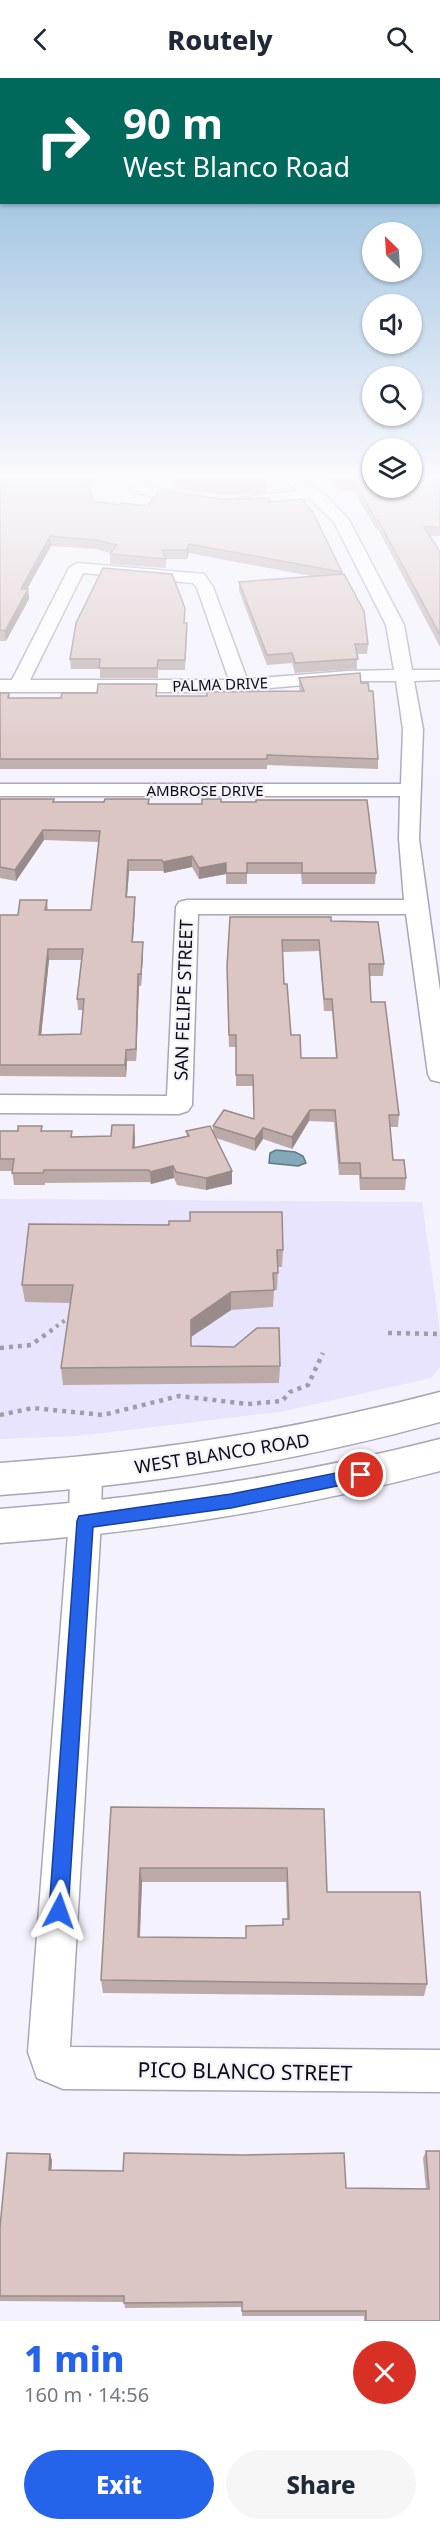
<!DOCTYPE html>
<html lang="en">
<head>
<meta charset="utf-8">
<style>
  :root { --surface:#fff; --page:#f6f6f7; --text:#1f2937; --muted:#747a83; --accent:#2563eb }
  body { margin:0; font-family:"Noto Sans",sans-serif; background:var(--page); color:var(--text); height:100vh; display:flex; flex-direction:column; font-size:22px; white-space:nowrap }
  * { box-sizing:border-box; margin:0 }
  p { font-size:20px; color:var(--muted) }
  .icon { flex:none; width:33px; height:33px; fill:none; stroke:currentColor; stroke-width:2; stroke-linecap:round; stroke-linejoin:round }
  .map { position:relative; height:2243px; overflow:hidden }
  .side { display:flex; flex-direction:column; background:var(--surface); flex:1 }
  .side>* { flex:none }
  .banner { position:absolute; left:0px; top:0px; width:441px; height:126px; box-shadow:0 2px 4px #0004; background:#00695c; color:#fff; overflow:hidden }
  .needle { width:39px; rotate:335deg }
  .tools { position:absolute; left:362px; top:144px; display:grid; gap:12px }
  .tools a { display:grid; place-items:center; width:60px; height:60px; border-radius:50%; background:var(--surface); box-shadow:0 2px 4px #0004; font-size:30px }
  .pin { position:absolute; display:grid; place-items:center; width:51px; height:51px; color:#fff; margin:-26px; border:3px solid #fff; border-radius:50%; box-shadow:0 2px 6px #0007 }
  .me { position:absolute; width:66px; margin:-33px; rotate:4deg; stroke-linejoin:round; filter:drop-shadow(0 0 4px #0008) }
  .turn { display:flex; align-items:center; gap:21px; height:126px; padding:0 24px; font-size:27px }
  .turn .icon { width:78px; height:78px; stroke-width:2.5 }
  .turn b { display:block; font-size:42px; line-height:51px }
  .round { display:grid; place-items:center; flex:none; width:63px; height:63px; border-radius:32px; background:var(--page) }
  .head { display:flex; align-items:center; justify-content:space-between; height:102px; padding:0 24px }
  h1 { font-size:36px; font-weight:800; line-height:45px; color:var(--accent) }
  .cta { display:flex; gap:12px; margin-top:auto; padding:12px 24px }
  .cta a { flex:1; height:69px; border-radius:36px; background:var(--accent); color:#fff; font-size:24px; font-weight:800; line-height:69px; text-align:center }
  .cta a+a { background:var(--page); color:var(--text) }
  header { display:flex; justify-content:space-between; align-items:center; height:78px; padding:0 24px; background:var(--surface); font-size:27px; font-weight:800 }
  .map>svg:first-child { display:block }
</style>
</head>
<body>
<header><svg class="icon" aria-label="back" viewBox="0 0 24 24"><path d="M15 5l-7 7 7 7"/></svg>Routely<svg class="icon" aria-label="search" viewBox="0 0 24 24"><circle cx="10" cy="10" r="6"/><path d="M15 15l6 6"/></svg></header>
<div class="map">
<svg width="440" height="2243" viewBox="0 0 440 2243">
  <rect width="100%" height="100%" fill="#f4f2fc"/>
  <!-- built -->
  <path fill="#e8e4fd" d="M0 1121 422 1124 440 1254V1289L431 1300 280 1334 78 1358 0 1361Z"/>
  <!-- water -->
  <path fill="#83a9b9" stroke="#5f7a87" stroke-width="1.5" d="M276 1072 295 1074 303 1078 306 1085 298 1088 269 1085 270 1075Z"/>
  <g fill="none" stroke-linecap="round" stroke-linejoin="round">
    <defs>
      <path id="minor" d="M278 397H295L327 419 349 442 404 547 412 592H440V602L414 603 423 651 419 761 440 913V1004L431 1002 428 996 406 836H198L192 1027 188 1033 179 1036 0 1035V1017L167 1018 176 829 179 824 187 822H404L399 761 400 718H0V706H401L403 651 396 603H347L226 614H0V602H12L69 490 77 485 204 496 213 509 247 601 347 593 394 592 386 547 334 444 309 420C293 423 236 436 225 424 230 419 286 415 298 413ZM83 495 193 505 197 510 229 602H30Z
        M138 406 196 419 199 422 191 427 133 414 130 411Z
        M86 1382 97 1386 102 1395 101 1443 70 1969 440 1972V2014L63 2011 37 2000 28 1974 69 1443 70 1395 75 1386Z"/>
      <path id="primary" d="M440 1314V1344C295 1384 150 1407 0 1417V1385C150 1375 295 1352 440 1314Z
        M440 1361V1393C295 1431 149 1454 0 1465V1431C149 1420 295 1398 440 1361Z"/>
    </defs>
    <!-- minor casing -->
    <use href="#minor" stroke="#a9a6b6" stroke-width="3"/>
    <!-- primary casing -->
    <use href="#primary" stroke="#a9a6b6" stroke-width="3"/>
    <!-- path-far1 -->
    <path stroke="#9f9da6" stroke-width="4" stroke-dasharray="3 4.5" stroke-linecap="butt" d="M50 1253 71 1238"/>
    <!-- path -->
    <path stroke="#9f9da6" stroke-width="4.5" stroke-dasharray="4 5" stroke-linecap="butt" d="M388 1255 440 1256
      M0 1270 31 1267 52 1252
      M0 1337 33 1330 103 1337 179 1318 248 1326 282 1323 290 1314 308 1307 323 1275"/>
    <!-- minor -->
    <use href="#minor" fill="#fff" fill-rule="evenodd"/>
    <!-- primary -->
    <use href="#primary" fill="#fff" fill-rule="evenodd"/>
  </g>
  <!-- wall -->
  <path fill="#bcaaa9" fill-rule="evenodd" d="M0 397H108L88 407 93 423 119 427 148 428 223 421 269 424 342 494 368 566 367 576H357V591L295 595 292 585 267 587 239 513V504L311 498 189 475 187 481H166V490L110 486V476L111 475 96 471 51 468 27 511H28L29 521 18 541 6 563H0Z
    M327 397H372V410L440 397V458H430L440 474V569L378 451H376L353 412 340 413Z
    M175 402 266 407V416H218L175 411Z
    M185 545H187V555L185 592H158V600H100V591H71L70 581Z
    M299 600 361 605 378 681V691L267 687V691H0V615H9L10 620 207 618 300 613 299 610Z
    M0 721 54 724 149 726H202L221 724 376 795 375 806H302L301 796H247V806H226V796L199 801 192 789 164 795 163 793H129L127 819H135V830L133 864 143 875 141 908H139L136 983H127L126 999 0 998V839L18 837 47 822 48 832H91L99 764 44 762 16 803 0 800ZM49 882H81L77 921 78 932H83L81 956 41 957Z
    M230 839 331 843 384 886 383 898H370L371 924 399 1037 398 1049H390L393 1082 406 1100 405 1112H360L359 1097H339L334 1044 309 1043 292 1071 263 1061 255 1073 216 1060 232 1093V1106L206 1112 177 1107 174 1100 151 1106 150 1104 45 1105V1107H14L12 1093H0V1053H18L42 1048V1053H72V1059H135V1070L187 1058 186 1053 213 1054V1048L254 1041 253 1008H236V969H229L227 899ZM319 873 324 933H332L336 980H301L291 957 284 906 283 874Z
    M29 1146 283 1172 282 1189H278L277 1212H274L273 1229 231 1232 191 1259V1268L280 1288 279 1305 63 1307 61 1290 70 1225 25 1224 22 1207Z
    M111 1729 324 1731 327 1814 427 1906 424 1918 103 1915 101 1902ZM142 1804H286L287 1841H283L282 1847 246 1848V1860L140 1859Z
    M426 2073 440 2243H364V2238H242V2229L125 2230 124 2224 0 2223V2149L50 2076 52 2083 51 2092 346 2110 426 2111 423 2080Z"/>
  <!-- shaded-wall -->
  <path fill="#998b89" d="M89 397H108L86 408 85 399Z
    M50 458 51 468 22 520 21 511Z
    M189 466V475L187 481V472Z
    M28 511 29 521 6 563 5 553Z
    M43 752 44 762 16 803 15 792Z
    M192 778V789L164 795 163 784Z
    M128 782 129 793 126 830V819Z
    M226 785V796L199 801V790Z
    M135 819V830L132 875V864Z
    M143 864V875L141 908V896Z
    M48 871 49 882 40 968 39 957Z
    M138 896 139 908 136 983V971Z
    M126 972 127 983 126 999 125 987Z
    M310 1032 309 1043 292 1071V1059Z
    M134 1047 135 1059 134 1083 133 1070Z
    M263 1050V1061L255 1073V1061Z
    M173 1088 174 1100 151 1106 150 1094Z
    M232 1093V1106L206 1112V1100Z
    M231 1214V1232L191 1259V1242Z
    M140 1790 142 1804 139 1872 138 1859Z
    M50 2076 52 2083 51 2098 49 2092Z"/>
  <!-- building -->
  <path fill="#dbc6c4" stroke="#998b89" stroke-width="1.5" fill-rule="evenodd" d="M0 397H89L85 399 93 423 119 427 121 425 148 428 159 413 223 421 269 420V424L302 421 312 433 342 494 189 466 187 472H162L166 481 110 476 117 467 95 462 50 458 21 511H28L5 553 0 552Z
    M185 397H264L266 407H218L175 402Z
    M335 397H372V410H411V399L440 397V449H424L440 474V557L378 442H376L354 403 340 404Z
    M103 490 172 496 185 530 184 545H187L185 582H158L157 590H99L100 581H70L76 545Z
    M344 496 364 533 368 566H355L358 581 295 585 292 575 267 577 239 504Z
    M360 595 361 605H368L369 613H373L378 681 267 677V681H0V615H9L8 620H61L62 615H97L98 606H157L156 618H207V614L304 613 299 600Z
    M0 721H54L53 724H104L105 721H149L148 726H202V721H221V724H256V722H367L376 795H302V785H247V795H226V785L199 790 192 778 163 784 162 782H128L126 819H135L132 864H143L141 896H138L136 971 126 972 125 987H0V837H18L20 822H47L45 832H91L100 753 43 752 15 792 0 789ZM48 871H83L77 921H84L81 956 39 957Z
    M230 839H331V843L378 844 384 886H369L371 924H385L399 1037H389L393 1082H404L406 1100H361L360 1085H340L335 1032H310L292 1059 263 1050 255 1061 213 1048 224 1032 254 1041 253 997H236V957H229L227 888ZM282 862H319L324 921H332L337 980H301L300 957H291L287 906H284Z
    M112 1047H134L133 1070 189 1058 186 1053 210 1048 232 1093 206 1100 176 1094 173 1088 150 1094 149 1092H44L43 1095H12L14 1081H0V1053H18V1048H42L41 1053H72L71 1059 111 1058Z
    M190 1134H282L283 1172H277L278 1195H273L274 1212 231 1214 191 1242V1268L234 1269 257 1250H279L280 1288 61 1290 73 1207H22L29 1146 169 1147V1143H190Z
    M111 1729 324 1731 327 1814H420L427 1906 101 1902ZM140 1790H287L289 1841H283V1847L246 1848V1860L138 1859Z
    M426 2073H440V2243H366V2233H242V2224L124 2225V2218H0V2149L7 2075 50 2076 49 2092 123 2093 124 2075 242 2077 344 2075 346 2110 429 2111Z"/>
  <!-- sky -->
  <linearGradient id="sky" x2="0" y2="1"><stop stop-color="#7fb0d5"/><stop offset="0.56" stop-color="#faf9fe"/><stop offset="1" stop-color="#faf9fe" stop-opacity="0"/></linearGradient>
  <rect width="440" height="711" fill="url(#sky)"/>
  <!-- route -->
  <path fill="#2563eb" stroke="#184099" stroke-width="1.5" d="M361 1390 367 1392 369 1397 367 1401 361 1403 231 1430 93 1449 68 1833 66 1840 59 1843 52 1840 49 1833 77 1443 79 1438 231 1416Z"/>
  <g text-anchor="middle" dominant-baseline="central" stroke-width="4.5" stroke-linejoin="round" paint-order="stroke">
    <!-- far-street labels -->
    <g font-size="15" fill="#0c0b11" stroke="#f4f2fc">
      <text transform="translate(220 606) rotate(-2)">PALMA DRIVE</text>
      <text x="205" y="712">AMBROSE DRIVE</text>
    </g>
    <!-- street labels -->
    <g font-size="18" fill="#0c0b11" stroke="#f4f2fc">
      <text transform="translate(183 922) rotate(-88)">SAN FELIPE STREET</text>
      <text transform="translate(222 1375) rotate(-9)">WEST BLANCO ROAD</text>
    </g>
    <!-- near-street labels -->
    <g font-size="21" fill="#0c0b11" stroke="#f4f2fc">
      <text transform="translate(245 1993) rotate(1)">PICO BLANCO STREET</text>
    </g>
  </g>
</svg>
<div class="tools">
<a><svg class="needle" viewBox="-14 -14 28 28"><path d="M0-13l5 13h-10z" fill="#e53935"/><path d="M0 13l5-13h-10z" fill="#747a83"/></svg></a>
<a><svg class="icon" aria-label="sound" viewBox="0 0 24 24"><path d="M4 9h4l5-4v14l-5-4H4zM17 9q2 3 0 6"/></svg></a>
<a><svg class="icon" aria-label="search" viewBox="0 0 24 24"><circle cx="10" cy="10" r="6"/><path d="M15 15l6 6"/></svg></a>
<a><svg class="icon" aria-label="layers" viewBox="0 0 24 24"><path d="M12 4l9 5-9 5-9-5zM3 14l9 5 9-5"/></svg></a>
</div>
<div class="pin" style="left:361px;top:1397px;background:#d93025"><svg class="icon" aria-label="arrive" viewBox="0 0 24 24"><path d="M6 21V4h12l-3 4 3 4H6"/></svg></div>
<svg class="me" style="left:59px;top:1833px" viewBox="-20 -20 40 40"><path d="M0-17L14 15 0 8-14 15z" fill="#2563eb" stroke="#fff" stroke-width="4"/></svg>
<div class="banner">
<div class="turn"><svg class="icon" aria-label="right" viewBox="0 0 24 24"><path d="M7 20v-9h11M14 6l5 5-5 5"/></svg><div><b>90 m</b>West Blanco Road</div></div>
</div>
</div>
<section class="side">
<div class="head"><div><h1>1 min</h1><p>160 m · 14:56</p></div><a class="round" style="background:#d93025;color:#fff"><svg class="icon" aria-label="close" viewBox="0 0 24 24"><path d="M6 6l12 12M18 6L6 18"/></svg></a></div>
<div class="cta"><a>Exit</a><a>Share</a></div>
</section>
</body>
</html>
